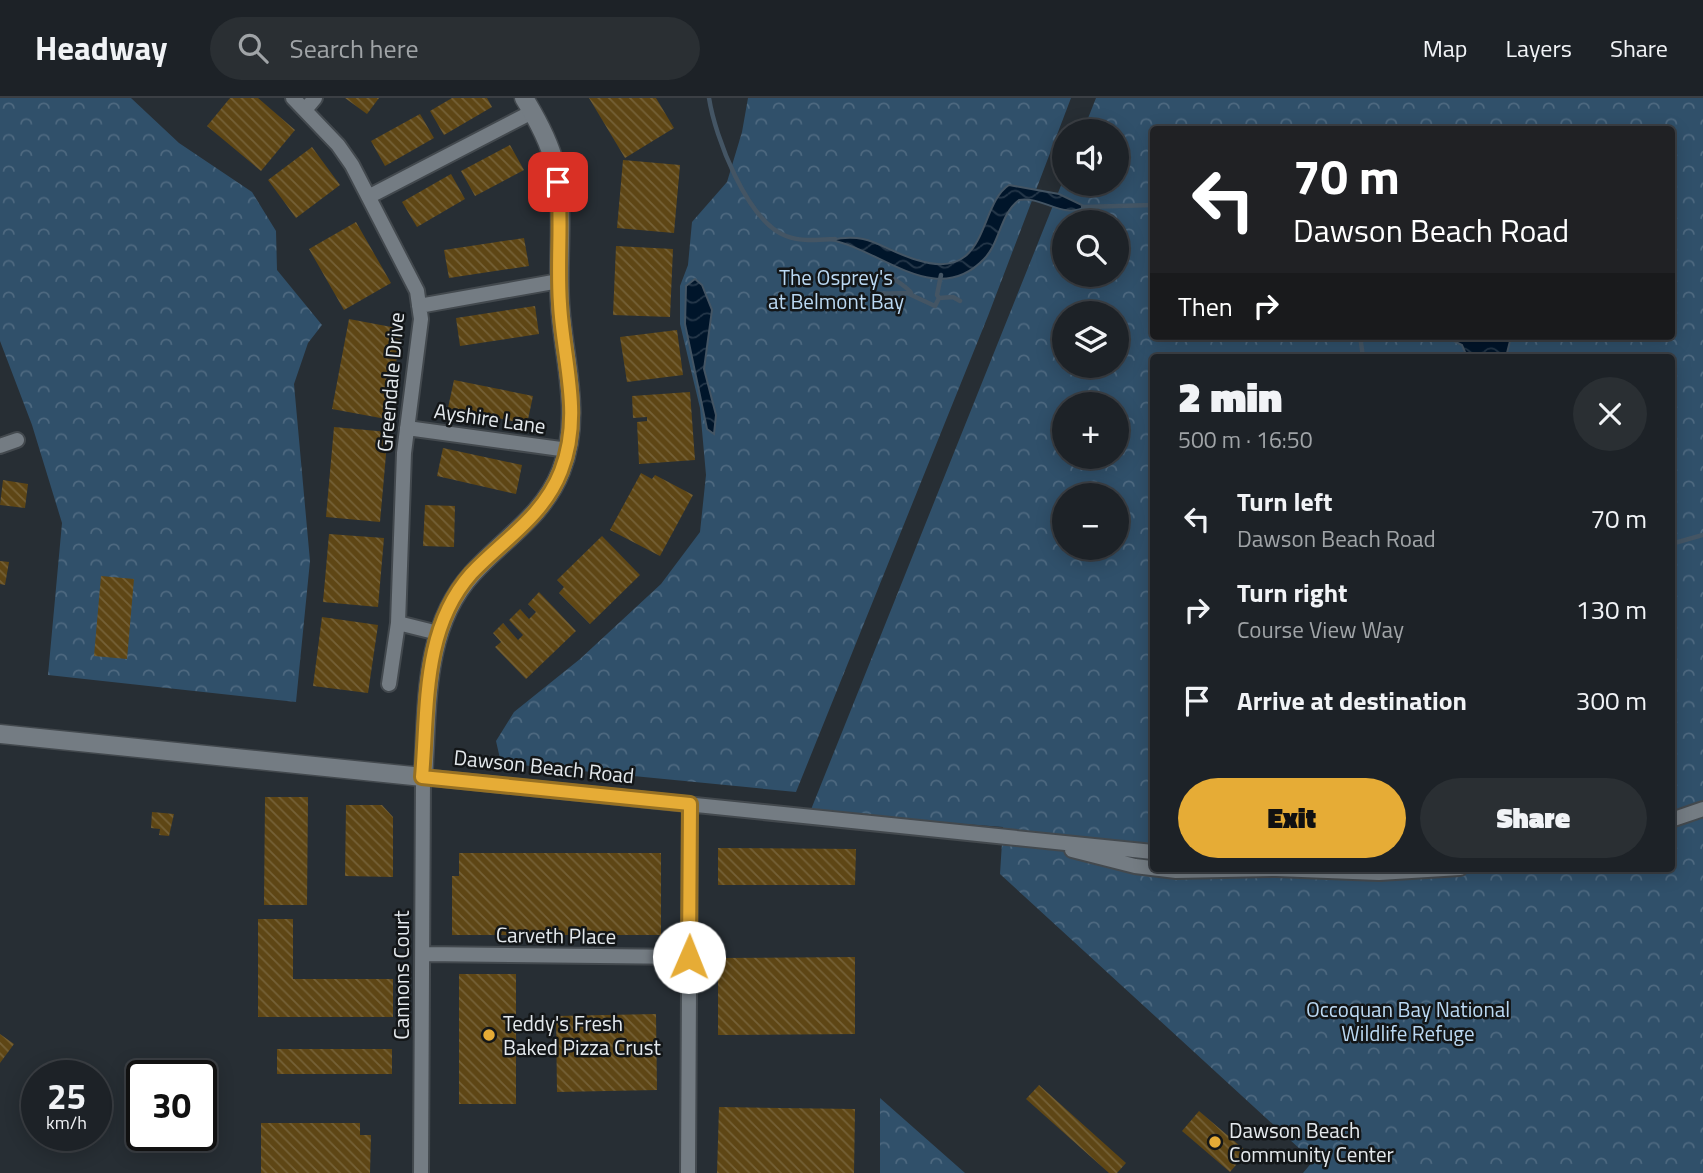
<!DOCTYPE html>
<html lang="en">
<head>
<meta charset="utf-8">
<style>
  :root { --surface:#1d2227; --page:#2a2f33; --text:#f1f3f6; --muted:#a0a4a7; --line:#3b3f44; --accent:#e6ac36 }
  body { margin:0; font-family:"Titillium Web",sans-serif; background:var(--page); color:var(--text); height:100vh; display:flex; flex-direction:column; font-size:26px; white-space:nowrap }
  * { box-sizing:border-box; margin:0 }
  p { font-size:23px; color:var(--muted) }
  .icon { flex:none; width:38px; height:38px; fill:none; stroke:currentColor; stroke-width:2; stroke-linecap:round; stroke-linejoin:round }
  .map { position:relative; flex:1; overflow:hidden }
  .details { position:absolute; left:1150px; top:256px; width:525px; height:518px; display:flex; flex-direction:column; background:var(--surface); border-radius:7px; box-shadow:0 4px 18px #0003,0 0 0 2px var(--line) }
  .details>* { flex:none }
  .guide { position:absolute; left:1150px; top:28px; width:525px; height:214px; border-radius:7px; box-shadow:0 4px 18px #0003,0 0 0 2px var(--line); background:#202124; color:#fff; overflow:hidden }
  .tools { position:absolute; left:1052px; top:21px; display:grid; gap:14px }
  .tools a { display:grid; place-items:center; width:77px; height:77px; border-radius:50%; background:var(--surface); box-shadow:0 4px 18px #0003,0 0 0 2px var(--line); font-size:35px }
  .speed { position:absolute; left:21px; top:962px; display:flex; gap:14px; font-size:35px; font-weight:700; text-align:center }
  .speed>* { display:grid; place-content:center; width:91px; height:91px; border-radius:50%; background:var(--surface); box-shadow:0 4px 18px #0003,0 0 0 2px var(--line); line-height:1 }
  .speed small { font-size:18px; font-weight:400 }
  .speed .limit { border:4px solid #111; border-radius:10px; background:#fff; color:#111 }
  .pin { position:absolute; display:grid; place-items:center; width:60px; height:60px; color:#fff; margin:-30px; border-radius:14px; box-shadow:0 4px 10px #0006 }
  .me { position:absolute; width:77px; margin:-38px; rotate:1deg; stroke-linejoin:round; filter:drop-shadow(0 0 5px #0008) }
  .turn { display:flex; align-items:center; gap:24px; height:147px; padding:0 28px; font-size:32px }
  .turn .icon { width:91px; height:91px; stroke-width:2.5 }
  .turn b { display:block; font-size:49px; line-height:60px }
  .then { display:flex; align-items:center; height:66px; padding:0 28px; background:#0003; gap:14px; font-size:26px }
  .round { display:grid; place-items:center; flex:none; width:74px; height:74px; border-radius:37px; background:var(--page) }
  .headline { display:flex; align-items:center; justify-content:space-between; height:119px; padding:0 28px }
  h1 { font-size:42px; font-weight:800; line-height:52px }
  .action { display:flex; gap:14px; margin-top:auto; padding:14px 28px }
  .action a { flex:1; height:80px; border-radius:42px; background:var(--accent); color:#111; font-size:28px; font-weight:800; line-height:80px; text-align:center }
  .action a+a { background:var(--page); color:var(--text) }
  ul { padding:0; list-style:none }
  li { display:flex; align-items:center; gap:21px; height:91px; padding:0 28px }
  li div { flex:1 }
  li b { display:block; font-size:26px }
  li em { font-style:normal }
  header { display:flex; align-items:center; gap:42px; box-sizing:border-box; height:98px; padding:0 35px; background:var(--surface); border-bottom:2px solid var(--line) }
  header strong { font-size:33px }
  nav { display:flex; gap:38px; margin-inline-start:auto; font-size:24px }
  .search { width:490px; height:63px; background:var(--page); display:flex; align-items:center; gap:18px; box-sizing:border-box; padding:0 24px; border-radius:38px; color:var(--muted); font-size:26px }
  .map>svg:first-child { display:block }
</style>
</head>
<body>
<header>
<strong>Headway</strong>
<div class="search"><svg class="icon" aria-label="search" viewBox="0 0 24 24"><circle cx="10" cy="10" r="6"/><path d="M15 15l6 6"/></svg>Search here</div>
<nav><a>Map</a><a>Layers</a><a>Share</a></nav>
</header>
<div class="map">
<svg width="1703" height="1075" viewBox="0 0 1703 1075">
  <defs>
    <pattern id="park-crowns" width="20" height="18" patternUnits="userSpaceOnUse" patternTransform="scale(1.75)"><rect width="20" height="18" fill="#30506a"/><path d="M2 6a3 3 0 1 1 6 0M12 15a3 3 0 1 1 6 0" fill="none" stroke="#4e6980"/></pattern>
    <pattern id="water-waves" width="16" height="10" patternUnits="userSpaceOnUse" patternTransform="scale(1.75)"><rect width="16" height="10" fill="#00152a"/><path d="M0 5q4-4 8 0t8 0" fill="none" stroke="#253749"/></pattern>
    <pattern id="building-back-hatch" width="6" height="6" patternUnits="userSpaceOnUse" patternTransform="scale(1.75)"><rect width="6" height="6" fill="#5e4615"/><path d="M-1 5l2 2M0 0l6 6M5-1l2 2" fill="none" stroke="#756137"/></pattern>
  </defs>
  <rect width="100%" height="100%" fill="#272e34"/>
  <!-- park -->
  <path fill="url(#park-crowns)" fill-rule="evenodd" d="M0 0H131L179 45 252 94 276 133 277 172 322 227 308 245 294 286 310 463 296 604 48 577 62 425 32 327 0 243Z
    M748 0H1071L988 218 796 694 501 665 496 643 514 614 580 561 661 486 700 434 706 377 700 310 680 226V188L688 167 692 124 727 84 742 34Z
    M1096 0H1703V1075H1303L1313 1063 1000 776 1003 729 810 714 1064 80V86H1116V33H1083ZM1153 32H1671V238H1153ZM1064 124H1116V177H1064ZM1064 215H1116V268H1064ZM1153 259H1671V770H1153ZM1064 306H1116V359H1064ZM1064 397H1116V450H1064Z
    M880 1000 965 1075H880Z"/>
  <!-- water -->
  <path fill="url(#water-waves)" stroke="#445564" stroke-width="2" d="M1009 87 1059 96 1086 109C1062 121 1043 98 1019 102 1000 116 1000 145 984 161 936 211 882 152 831 142 870 133 882 152 917 162 990 185 977 108 1009 87Z
    M695 181 702 187 712 212 704 271 716 317 714 336 707 331 685 226 686 188Z
    M1443 238H1515L1510 243 1506 259H1467L1462 247Z"/>
  <g fill="none" stroke-linecap="round" stroke-linejoin="round">
    <!-- stream -->
    <path stroke="#445564" stroke-width="4.5" d="M709 0C715 39 747 123 786 138 802 144 819 142 835 141
      M1083 109 1153 107
      M886 176C892 180 909 190 911 195
      M876 196 907 195 935 208 939 200 937 197 941 177
      M939 200 953 199 960 203
      M1360 238 1363 259
      M1671 446 1703 437"/>
  </g>
  <!-- building -->
  <path fill="url(#building-back-hatch)" d="M230 0H258L295 32 261 73 207 28Z
    M345 0H379L367 16Z
    M452 0H487L492 9 444 37 430 13Z
    M589 0H656L674 30 625 60Z
    M420 16 434 40 385 68 371 43Z
    M510 47 524 72 475 98 461 73Z
    M312 49 340 87 296 120 268 82Z
    M623 62 680 67 674 135 617 130Z
    M451 76 465 101 417 129 402 104Z
    M356 124 391 185 344 212 309 151Z
    M524 140 529 168 449 180 444 152Z
    M616 148 673 151 670 219 613 217Z
    M535 208 539 236 460 248 456 220Z
    M349 221 402 231 386 321 332 311Z
    M677 232 683 277 627 284 620 239Z
    M454 282 533 298 527 326 448 310Z
    M690 294 695 362 639 366 637 324 647 323V319L633 320 632 298Z
    M334 329 388 334 380 424 326 419Z
    M443 350 522 367 516 396 437 378Z
    M641 375 652 381 655 377 693 397 660 458 610 432Z
    M3 382 28 386 25 410 0 407Z
    M425 407 455 408 454 449 423 448Z
    M329 436 384 440 378 509 323 504Z
    M602 438 640 477 590 526 559 495 564 489 557 482Z
    M0 463 9 464 5 487 0 486Z
    M101 478 134 481 127 561 94 558Z
    M539 494 576 533 526 581 495 549 501 544 493 535 503 525 518 542 523 537 509 522 520 511 529 521 536 514 528 506Z
    M322 519 378 527 368 595 313 588Z
    M265 699H308L307 807H264Z
    M346 707H382L393 719V779L345 778Z
    M152 714 174 716 169 738 159 737 160 731 151 730Z
    M718 750 856 751 855 787H718Z
    M459 755H661V837H452V778H459Z
    M258 821H293V881H393V919H258Z
    M855 859V936L718 937V860Z
    M459 876H516V1006H459Z
    M656 916 657 992 557 994 556 918Z
    M0 936 14 946 0 965Z
    M277 951H392V976H277Z
    M1039 987 1126 1065 1117 1075H1109L1026 1001Z
    M719 1009 855 1011 854 1075H717Z
    M1199 1013 1247 1054 1230 1074 1182 1033Z
    M261 1025H360V1037H371L370 1075H261Z"/>
  <g fill="none" stroke-linecap="round" stroke-linejoin="round">
    <defs>
      <path id="street" d="M293 0 338 47 352 67 417 193 421 221 404 355 398 525 438 535
        M305 12 315 0
        M370 98 532 14
        M419 208 559 183
        M407 330 568 352
        M0 348 17 342
        M389 586 398 525
        M1671 722 1703 711
        M1072 752 1135 768 1176 773 1276 771 1379 775 1460 770
        M423 856 689 859
        M421 1075 423 679 1153 754
        M688 1075 690 706"/>
      <path id="secondary" d="M0 636 423 679C428 610 422 531 472 476 503 441 543 419 561 373 583 317 563 262 560 205 557 159 565 113 555 67 549 43 537 21 524 0"/>
    </defs>
    <!-- street casing -->
    <use href="#street" stroke="#43494e" stroke-width="18"/>
    <!-- secondary casing -->
    <use href="#secondary" stroke="#43494e" stroke-width="21"/>
    <!-- street -->
    <use href="#street" stroke="#747c83" stroke-width="14"/>
    <!-- secondary -->
    <use href="#secondary" stroke="#747c83" stroke-width="18"/>
  </g>
  <g fill="none" stroke-linecap="round" stroke-linejoin="round">
    <defs>
      <path id="route" d="M558 84C562 124 557 165 560 206 563 263 583 317 561 373 543 419 503 442 471 476 422 531 428 610 422 679L690 706 689 859"/>
    </defs>
    <!-- route casing -->
    <use href="#route" stroke="#967023" stroke-width="18"/>
    <!-- route -->
    <use href="#route" stroke="#e6ac36" stroke-width="12"/>
  </g>
  <!-- markers -->
  <g fill="#e6ac36" stroke="#131618" stroke-width="2.5">
    <circle cx="489" cy="937" r="7"/>
    <circle cx="1215" cy="1044" r="7"/>
  </g>
  <g text-anchor="middle" dominant-baseline="central" stroke-width="5" stroke-linejoin="round" paint-order="stroke">
    <!-- park labels -->
    <g font-size="21" fill="#bbd9f3" stroke="#131618">
      <text x="836" y="179">The Osprey's<tspan x="836" dy="24">at Belmont Bay</tspan></text>
      <text x="1408" y="911">Occoquan Bay National<tspan x="1408" dy="24">Wildlife Refuge</tspan></text>
    </g>
    <!-- street labels -->
    <g font-size="21" fill="#e4e9ed" stroke="#131618">
      <text transform="translate(390 284) rotate(-85)">Greendale Drive</text>
      <text transform="translate(490 320) rotate(8)">Ayshire Lane</text>
      <text transform="translate(544 668) rotate(6)">Dawson Beach Road</text>
      <text transform="translate(556 837) rotate(1)">Carveth Place</text>
      <text transform="translate(401 877) rotate(-90)">Cannons Court</text>
    </g>
    <!-- poi labels -->
    <g font-size="21" fill="#e4e9ed" stroke="#131618" text-anchor="start">
      <text x="503" y="925">Teddy's Fresh<tspan x="503" dy="24">Baked Pizza Crust</tspan></text>
      <text x="1229" y="1032">Dawson Beach<tspan x="1229" dy="24">Community Center</tspan></text>
    </g>
  </g>
</svg>
<div class="tools">
<a><svg class="icon" aria-label="sound" viewBox="0 0 24 24"><path d="M4 9h4l5-4v14l-5-4H4zM17 9q2 3 0 6"/></svg></a>
<a><svg class="icon" aria-label="search" viewBox="0 0 24 24"><circle cx="10" cy="10" r="6"/><path d="M15 15l6 6"/></svg></a>
<a><svg class="icon" aria-label="layers" viewBox="0 0 24 24"><path d="M12 4l9 5-9 5-9-5zM3 14l9 5 9-5"/></svg></a>
<a>+</a>
<a>−</a>
</div>
<div class="speed"><div>25<small>km/h</small></div><div class="limit">30</div></div>
<div class="pin" style="left:558px;top:84px;background:#d93025"><svg class="icon" aria-label="arrive" viewBox="0 0 24 24"><path d="M6 21V4h12l-3 4 3 4H6"/></svg></div>
<svg class="me" style="left:689px;top:859px" viewBox="-20 -20 40 40"><circle r="19" fill="#fff"/><path d="M0-13L10 11 0 6-10 11z" fill="#e6ac36"/></svg>
<div class="guide">
<div class="turn"><svg class="icon" aria-label="left" viewBox="0 0 24 24"><path d="M17 20v-9H6M10 6l-5 5 5 5"/></svg><div><b>70 m</b>Dawson Beach Road</div></div>
<div class="then">Then<svg class="icon" aria-label="right" viewBox="0 0 24 24"><path d="M7 20v-9h11M14 6l5 5-5 5"/></svg></div>
</div>
<section class="details">
<div class="headline"><div><h1>2 min</h1><p>500 m · 16:50</p></div><a class="round"><svg class="icon" aria-label="close" viewBox="0 0 24 24"><path d="M6 6l12 12M18 6L6 18"/></svg></a></div>
<ul>
<li><svg class="icon" aria-label="left" viewBox="0 0 24 24"><path d="M17 20v-9H6M10 6l-5 5 5 5"/></svg><div><b>Turn left</b><p>Dawson Beach Road</p></div><em>70 m</em></li>
<li><svg class="icon" aria-label="right" viewBox="0 0 24 24"><path d="M7 20v-9h11M14 6l5 5-5 5"/></svg><div><b>Turn right</b><p>Course View Way</p></div><em>130 m</em></li>
<li><svg class="icon" aria-label="arrive" viewBox="0 0 24 24"><path d="M6 21V4h12l-3 4 3 4H6"/></svg><div><b>Arrive at destination</b></div><em>300 m</em></li>
</ul>
<div class="action"><a>Exit</a><a>Share</a></div>
</section>
</div>
</body>
</html>
